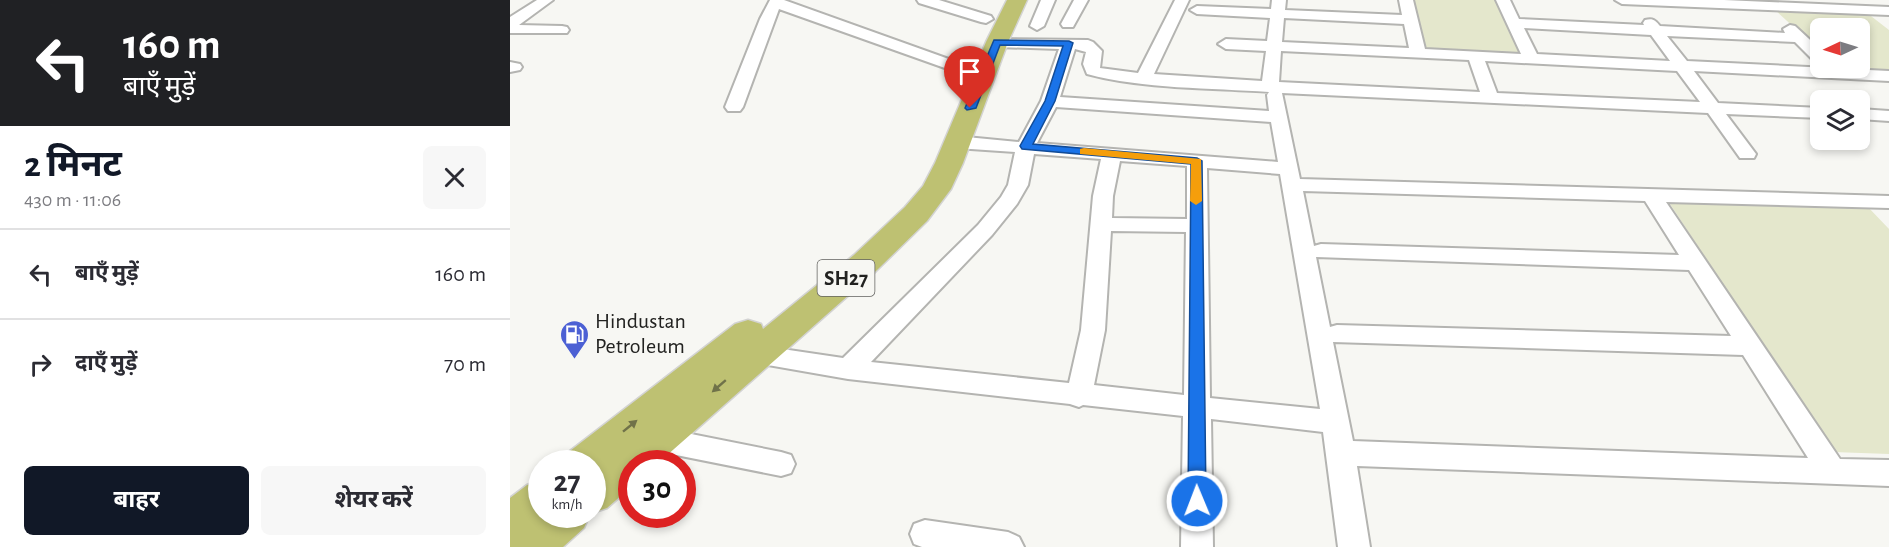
<!DOCTYPE html>
<html lang="hi">
<head>
<meta charset="utf-8">
<style>
  :root { --surface:#fff; --page:#f7f7f7; --text:#2b2b33; --muted:#7c7c81; --line:#e1e1e2; --accent:#111827 }
  body { margin:0; font-family:"Alegreya Sans","Noto Sans Devanagari",sans-serif; background:var(--page); color:var(--text); height:100vh; display:flex; flex-direction:column; font-size:22px; white-space:nowrap }
  * { box-sizing:border-box; margin:0 }
  p { font-size:20px; color:var(--muted) }
  .icon { flex:none; width:33px; height:33px; fill:none; stroke:currentColor; stroke-width:2; stroke-linecap:round; stroke-linejoin:round }
  .map { position:relative; flex:1; overflow:hidden }
  .sheet { display:flex; flex-direction:column; background:var(--surface); width:510px }
  .sheet>* { flex:none }
  .banner { background:#202124; color:#fff; overflow:hidden }
  .needle { width:39px; rotate:266deg }
  .controls { position:absolute; left:1300px; top:18px; display:grid; gap:12px }
  .controls a { display:grid; place-items:center; width:60px; height:60px; border-radius:9px; background:var(--surface); box-shadow:0 3px 9px #0003; font-size:30px }
  .speed { position:absolute; left:18px; top:450px; display:flex; gap:12px; font-size:30px; font-weight:700; text-align:center }
  .speed>* { display:grid; place-content:center; width:78px; height:78px; border-radius:50%; background:var(--surface); box-shadow:0 3px 9px #0003; line-height:1 }
  .speed small { font-size:15px; font-weight:400 }
  .speed .limit { border:9px solid #d22; background:#fff; color:#111 }
  .pin { position:absolute; display:grid; place-items:center; width:51px; height:51px; color:#fff; margin:-62px -26px; border-radius:50% 50% 50% 0; rotate:-45deg; box-shadow:0 0 6px #0007 }
  .pin .icon { rotate:45deg }
  .me { position:absolute; width:66px; margin:-33px; rotate:359deg; stroke-linejoin:round; filter:drop-shadow(0 0 4px #0008) }
  .turn { display:flex; align-items:center; gap:21px; height:126px; padding:0 24px; font-size:27px }
  .turn .icon { width:78px; height:78px; stroke-width:2.5 }
  .turn b { display:block; font-size:42px; line-height:51px }
  .round { display:grid; place-items:center; flex:none; width:63px; height:63px; border-radius:9px; background:var(--page) }
  .overview { display:flex; align-items:center; justify-content:space-between; height:102px; padding:0 24px }
  h1 { font-size:36px; font-weight:700; line-height:45px; color:var(--accent) }
  .action { display:flex; gap:12px; margin-top:auto; padding:12px 24px }
  .action a { flex:1; height:69px; border-radius:9px; background:var(--accent); color:#fff; font-size:24px; font-weight:700; line-height:69px; text-align:center }
  .action a+a { background:var(--page); color:var(--text) }
  ul { padding:0; list-style:none }
  li { display:flex; align-items:center; gap:18px; height:90px; padding:0 24px; border-top:2px solid var(--line) }
  li div { flex:1 }
  li b { display:block; font-size:22px }
  li em { font-style:normal }
  main { display:flex; flex:1; min-height:0 }
  .map>svg:first-child { display:block }
</style>
</head>
<body>
<main>
<section class="sheet">
<div class="banner">
<div class="turn"><svg class="icon" aria-label="left" viewBox="0 0 24 24"><path d="M17 20v-9H6M10 6l-5 5 5 5"/></svg><div><b>160 m</b>बाएँ मुड़ें</div></div>
</div>
<div class="overview"><div><h1>2 मिनट</h1><p>430 m · 11:06</p></div><a class="round"><svg class="icon" aria-label="close" viewBox="0 0 24 24"><path d="M6 6l12 12M18 6L6 18"/></svg></a></div>
<ul>
<li><svg class="icon" aria-label="left" viewBox="0 0 24 24"><path d="M17 20v-9H6M10 6l-5 5 5 5"/></svg><div><b>बाएँ मुड़ें</b></div><em>160 m</em></li>
<li><svg class="icon" aria-label="right" viewBox="0 0 24 24"><path d="M7 20v-9h11M14 6l5 5-5 5"/></svg><div><b>दाएँ मुड़ें</b></div><em>70 m</em></li>
</ul>
<div class="action"><a>बाहर</a><a>शेयर करें</a></div>
</section>
<div class="map">
<svg width="1379" height="547" viewBox="0 0 1379 547">
  <rect width="100%" height="100%" fill="#f7f7f3"/>
  <!-- green -->
  <path fill="#e4e7cc" d="M903 0H988L1012 54 915 50Z
    M1264 9 1357 13 1379 30V72L1330 70 1327 68H1350V28H1311V52Z
    M1158 201 1357 206 1379 229V454L1323 452Z"/>
  <g fill="none" stroke-linecap="round" stroke-linejoin="round">
    <defs>
      <path id="street" d="M27 0H43L9 25 52 26 57 27 59 30 57 33H0V17Z
        M260 0H274L461 67 463 70 461 73H449L269 9 233 107 230 111H218L215 107 250 19Z
        M407 0H429L481 16 483 19 476 23 471 22 409 3Z
        M531 0H545L534 26 527 30 520 26Z
        M564 0H578L563 27H553L551 24Z
        M665 0H679L644 74 752 81 756 51 716 49 708 44 716 39 757 41 760 18 687 14 680 10 687 6 761 9 762 0H776L775 10 892 15 889 0H903L915 49 1011 54 986 0H1000L1009 19 1134 25 1133 23 1135 20C1143 18 1145 20 1150 26L1275 33 1273 29 1280 25 1285 26 1311 50V64L1305 62 1285 42 1157 36 1177 61 1379 71V81L1184 71 1208 103 1311 108V118L1216 114 1246 154 1244 158H1230L1198 113 772 93 790 179 1379 196V208L1156 202 1330 459 1379 460V486L847 466 860 547H828L813 432 701 419 703 547H671L673 416 573 405 569 407 560 404 338 379 229 360 225 353 229 346 238 344 333 358 468 225 491 197 498 185 505 152 446 148 440 146 437 142 440 138 446 136 509 142 531 101 549 49 487 47 482 45 479 42 482 39 578 40 583 42 592 51 590 68 628 73ZM774 18 894 24 899 48 772 42ZM1014 28 1141 35 1160 61 1027 54ZM565 49 576 52 573 64 577 74C633 89 701 88 759 92L757 95 759 111 550 97ZM771 51 959 60 970 92 769 82ZM975 61 1167 71 1190 102 987 93ZM546 107 761 122 768 162 527 143ZM524 154 591 159 583 196 571 330 559 383 361 362 482 235 507 204 518 185ZM610 161 677 166V219L602 218 603 196ZM697 168 770 174 810 409 700 398ZM793 191 1135 201 1169 255 811 244 804 246ZM601 231 676 232 674 395 584 385 595 330ZM806 257 1179 270 1221 336 827 325 820 327ZM823 342 1233 355 1298 458 843 441Z
        M1105 0H1214L1379 7V15L1112 4Z
        M0 62 10 64 12 67 10 70 0 72Z
        M1350 109 1379 111V121L1350 119Z
        M146 427 271 452 281 455 285 464 281 473 271 476 146 451 136 447 132 439 136 431Z
        M415 520 498 532 509 537 514 547H412L404 544 400 534 404 524Z"/>
      <path id="primary" d="M497 0H517L498 42 453 163 441 189 417 221 366 271 147 464H122V486L97 508 82 513V464H54L60 451 225 324 238 320 251 324 253 329 344 255 395 207 413 186 425 163 476 42Z
        M32 480V514H80L74 528 53 547H0V498L17 485Z"/>
    </defs>
    <!-- street casing -->
    <use href="#street" stroke="#b4b4b1" stroke-width="4"/>
    <!-- primary casing -->
    <use href="#primary" stroke="#d3d3d2" stroke-width="3"/>
    <!-- street -->
    <use href="#street" fill="#fff" fill-rule="evenodd"/>
    <!-- primary -->
    <use href="#primary" fill="#bec172" fill-rule="evenodd"/>
  </g>
  <!-- one-way arrows -->
  <defs><path id="oneway-solid" d="M-6-.8H1V-3.2L6.5 0L1 3.2V.8H-6Z" transform="scale(1.5)"/></defs>
  <g fill="#707249">
    <use href="#oneway-solid" transform="translate(209 386) rotate(139)"/>
    <use href="#oneway-solid" transform="translate(120 426) rotate(-39)"/>
  </g>
  <!-- route -->
  <path fill="#1a73e8" stroke="#114b97" stroke-width="1.5" d="M484 40 559 41 563 43 545 101 523 144 687 158 692 161 696 501 693 506 687 509 680 506 678 501 681 164 512 149 510 146 535 101 553 46 490 45 466 108 457 110 455 108Z"/>
  <!-- slow -->
  <path fill="#f59e0b" d="M574 148 691 159 692 201 686 205 680 201 681 164 570 154V149Z"/>
  <!-- icons -->
  <defs>
    <symbol id="fuel-pin" viewBox="-11 -11 22 30"><path d="M0 17L-7.5 6A9.5 9.5 0 1 1 7.5 6Z" fill="#4c60d4" stroke="#f7f7f3"/><path d="M-5.5-6h7V0h2V4h1.3V-2.5L3-4.5l.8-.8L6-3V5H2.5V1h-1V6h-7ZM-4.2-4.7v3.2H.2V-4.7Z" fill="#fff"/></symbol>
  </defs>
  <g fill-rule="evenodd">
    <use href="#fuel-pin" x="48" y="318" width="33" height="45"/>
  </g>
  <g text-anchor="middle" dominant-baseline="central" stroke-width="4.5" stroke-linejoin="round" paint-order="stroke">
    <!-- shield labels -->
    <rect fill="#f7f7f3" stroke="#62625f" stroke-width="1.5" x="307.5" y="260" width="57" height="36" rx="4.5"/>
    <g font-size="21" font-weight="bold" fill="#222220">
      <text x="336" y="278">SH27</text>
    </g>
    <!-- poi labels -->
    <g font-size="22" fill="#222220" stroke="#f7f7f3" text-anchor="start">
      <text x="85" y="321">Hindustan<tspan x="85" dy="25">Petroleum</tspan></text>
    </g>
  </g>
</svg>
<div class="controls">
<a><svg class="needle" viewBox="-14 -14 28 28"><path d="M0-13l5 13h-10z" fill="#e53935"/><path d="M0 13l5-13h-10z" fill="#7c7c81"/></svg></a>
<a><svg class="icon" aria-label="layers" viewBox="0 0 24 24"><path d="M12 4l9 5-9 5-9-5zM3 14l9 5 9-5"/></svg></a>
</div>
<div class="speed"><div>27<small>km/h</small></div><div class="limit">30</div></div>
<div class="pin" style="left:460px;top:108px;background:#d93025"><svg class="icon" aria-label="arrive" viewBox="0 0 24 24"><path d="M6 21V4h12l-3 4 3 4H6"/></svg></div>
<svg class="me" style="left:687px;top:501px" viewBox="-20 -20 40 40"><circle r="17" fill="#1a73e8" stroke="#fff" stroke-width="3"/><path d="M0-11L8 9 0 5-8 9z" fill="#fff"/></svg>
</div>
</main>
</body>
</html>
